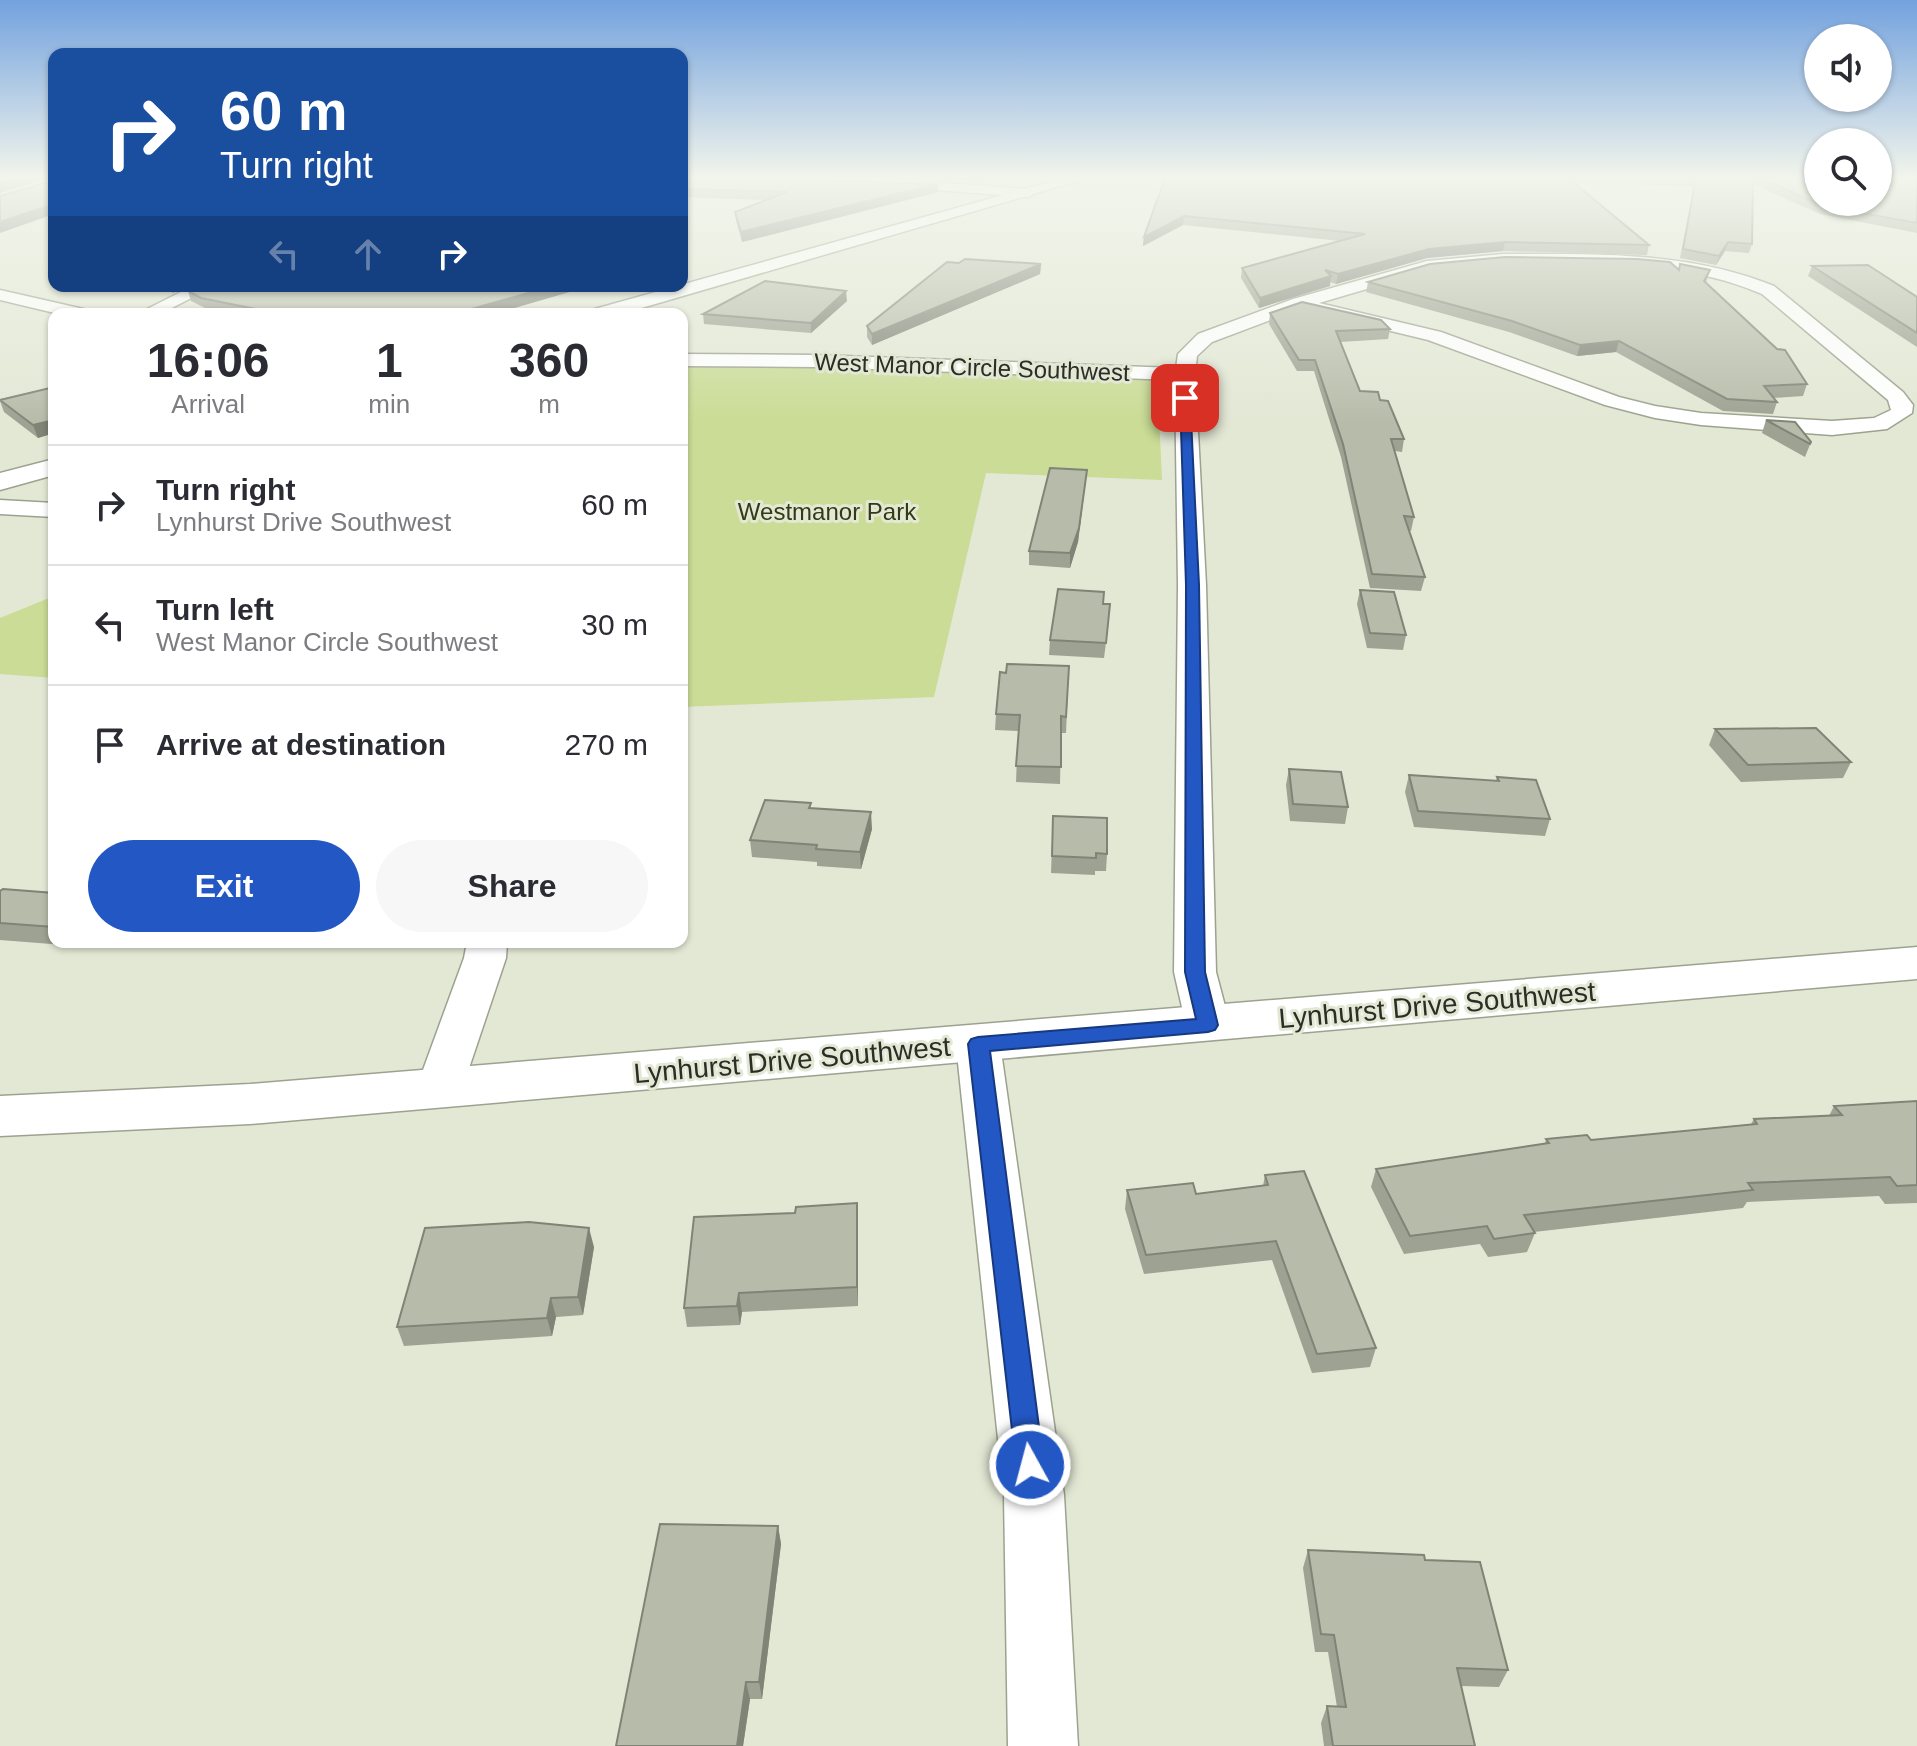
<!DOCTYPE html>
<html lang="en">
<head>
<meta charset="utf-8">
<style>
  :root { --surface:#fff; --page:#f7f7f7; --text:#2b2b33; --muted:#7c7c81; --line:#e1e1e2; --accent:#2357c4 }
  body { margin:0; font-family:Arial,sans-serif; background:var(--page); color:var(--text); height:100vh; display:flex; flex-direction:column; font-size:30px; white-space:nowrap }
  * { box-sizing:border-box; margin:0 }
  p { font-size:26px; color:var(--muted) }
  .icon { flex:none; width:44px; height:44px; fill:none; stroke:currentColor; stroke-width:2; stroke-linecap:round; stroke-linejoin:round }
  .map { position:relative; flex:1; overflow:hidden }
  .drawer { position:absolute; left:48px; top:308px; width:640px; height:640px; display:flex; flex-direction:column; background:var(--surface); border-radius:16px; box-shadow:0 2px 6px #0004 }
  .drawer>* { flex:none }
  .guide { position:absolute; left:48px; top:48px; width:640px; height:244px; border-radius:16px; box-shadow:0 2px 6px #0004; background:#1a4fa0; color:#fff; overflow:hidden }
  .fabs { position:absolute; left:1804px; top:24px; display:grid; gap:16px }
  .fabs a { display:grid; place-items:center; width:88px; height:88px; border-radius:50%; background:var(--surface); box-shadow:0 2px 6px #0004; font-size:40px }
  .pin { position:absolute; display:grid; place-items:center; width:68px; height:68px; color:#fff; margin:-34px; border-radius:16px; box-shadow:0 4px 12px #0006 }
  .me { position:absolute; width:88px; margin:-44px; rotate:353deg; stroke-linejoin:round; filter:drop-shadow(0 0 6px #0008) }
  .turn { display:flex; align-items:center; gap:28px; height:168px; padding:0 40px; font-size:36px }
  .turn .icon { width:104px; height:104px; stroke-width:2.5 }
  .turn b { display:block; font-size:56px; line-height:68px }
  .lanes { display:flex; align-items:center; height:76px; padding:0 40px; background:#0003; justify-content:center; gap:40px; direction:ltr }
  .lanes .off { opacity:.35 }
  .eta { display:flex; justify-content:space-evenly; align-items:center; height:136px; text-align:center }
  .eta b { font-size:48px; font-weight:700; line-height:56px }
  .button { display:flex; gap:16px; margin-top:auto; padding:16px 40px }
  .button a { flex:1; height:92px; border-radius:48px; background:var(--accent); color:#fff; font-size:32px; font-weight:700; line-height:92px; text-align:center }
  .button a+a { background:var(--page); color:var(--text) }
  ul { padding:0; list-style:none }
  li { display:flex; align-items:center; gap:24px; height:120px; padding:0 40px; border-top:2px solid var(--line) }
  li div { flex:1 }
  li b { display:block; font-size:30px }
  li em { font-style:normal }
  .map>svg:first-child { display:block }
</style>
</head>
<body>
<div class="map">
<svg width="1917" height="1746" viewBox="0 0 1917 1746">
  <rect width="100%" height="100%" fill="#e3e8d5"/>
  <!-- green -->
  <path fill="#cadc96" d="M682 359 1157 373 1162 480 986 473 934 697 682 707Z
    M54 596V678L0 674V618Z"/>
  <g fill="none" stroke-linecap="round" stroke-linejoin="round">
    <defs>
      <path id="minor" d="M887 179 1028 189 1035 193 1028 197 882 186 880 183Z
        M1503 254C1594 254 1688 251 1774 286L1903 392 1913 405 1912 413 1887 429 1832 435 1701 425 1655 418 1605 405 1428 340 1300 309 1212 342 1197 356 1195 374 1206 585 1216 972 1230 1025 1223 1036 1208 1040 1193 1036 1186 1025 1174 972 1178 585 1175 380 815 367 682 366V354L815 355 1176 368 1178 354 1198 334 1293 299 1427 261ZM1503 264C1590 264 1681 259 1762 294L1888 400 1891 410 1874 418 1832 421 1701 413 1655 406 1619 397 1441 332 1319 303 1428 271Z
        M193 286H215L160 314H137Z
        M0 290 88 310 91 314H59L0 300Z
        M0 500 54 503V517L0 514Z
        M467 942H507L506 958 462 1089 455 1101 439 1106 423 1101 416 1089 464 958Z
        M978 1029 994 1033 1000 1044 1064 1495 1078 1746H1008L1004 1495 956 1044 962 1033Z"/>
      <path id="tertiary" d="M1064 178H1088L621 314H588L591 310Z
        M54 459V475L0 490V473Z
        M1917 947V979L250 1124 0 1136V1096L250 1084Z"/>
    </defs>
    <!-- minor casing -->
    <use href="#minor" stroke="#9ca290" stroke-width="3"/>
    <!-- tertiary casing -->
    <use href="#tertiary" stroke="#9ca290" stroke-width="3"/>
    <!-- minor -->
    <use href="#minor" fill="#fff" fill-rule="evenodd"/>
    <!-- tertiary -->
    <use href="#tertiary" fill="#fff" fill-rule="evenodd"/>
  </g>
  <!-- wall -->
  <path fill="#9da292" d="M682 178 938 184V192L742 242 736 221 735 212 767 200 682 197Z
    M936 178H989L976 182Z
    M1165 178H1917V233L1820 214 1753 184 1752 244 1749 253 1725 251 1716 265 1680 258 1694 186 1574 183 1649 245 1647 255 1503 251 1427 258 1336 284 1330 282V286L1259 308 1241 278 1242 268 1340 241 1183 225 1143 246 1144 237Z
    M1041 264 1040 274 872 345 867 337V326Z
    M1812 266 1917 297V347L1808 276Z
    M1679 269 1710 270 1706 283 1807 384 1803 396 1773 398 1777 402 1773 414 1723 411 1616 352 1577 356 1509 332 1366 292 1368 282Z
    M160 286H187L173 293Z
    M199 286H590L493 314H232L205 308 191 301 188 291Z
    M847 301 811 333 704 324 703 314Z
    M1270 313 1390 329 1388 339 1340 342 1360 391 1380 400 1404 439 1402 452 1395 451 1414 517 1411 531 1409 530 1425 577 1421 591 1370 588 1341 457 1314 371H1297L1269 324Z
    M54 387V433L38 438 4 412 0 401V399Z
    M1766 420 1811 442 1805 457 1762 433Z
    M1087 470 1078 542 1070 568 1029 565V551Z
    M1360 590 1406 635 1403 650 1367 648 1357 604Z
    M1104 592V604L1109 619 1104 658 1049 655 1050 640Z
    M1069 666 1066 733H1061L1060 784 1016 782 1018 731 995 730 996 714 1006 673Z
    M1715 729 1851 762 1843 778 1741 782 1709 745Z
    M1289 769 1348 807 1345 824 1290 821 1286 785Z
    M1409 775 1496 781 1497 777 1550 819 1545 836 1414 827 1405 792Z
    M811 803V808L872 829 861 869 817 866V862L752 857 750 840Z
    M1053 816 1107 854 1106 871H1095V875L1051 873Z
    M0 891 54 893V942H66L64 945 0 940Z
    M1917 1101V1203L1885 1204 1879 1196 1747 1202 1743 1208 1534 1232 1535 1233 1527 1252 1488 1257 1480 1244 1404 1254 1371 1187 1376 1169 1545 1144 1546 1139 1591 1140 1751 1124 1754 1119 1829 1116 1834 1106Z
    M1265 1175 1376 1348 1370 1367 1312 1373 1272 1260 1144 1274 1125 1209 1127 1190 1196 1194 1263 1186Z
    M858 1222V1306L742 1312 740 1325 687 1327 684 1308Z
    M594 1247 583 1315 556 1317 552 1336 404 1346 397 1327Z
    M778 1526 781 1544 762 1699H750L743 1746H616Z
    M1308 1550 1425 1560 1508 1670 1499 1687 1461 1686 1475 1746H1324L1321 1723 1327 1706 1337 1707 1328 1652H1315L1303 1568Z"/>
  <!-- shaded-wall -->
  <path fill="#808477" d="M18 178H48L0 193V184Z
    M976 178H989L976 182Z
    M938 184V192L742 242 741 232Z
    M54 204V214L0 233V222Z
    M1184 216 1183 225 1143 246 1144 237Z
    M1505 242 1503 251 1427 258 1336 284 1338 274 1429 249Z
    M1728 242 1725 251 1716 265 1719 256Z
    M1041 264 1040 274 872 345V334Z
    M1331 276 1330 286 1259 308 1260 298Z
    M171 286H187L173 293Z
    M553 286H590L493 314H454Z
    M846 291 847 301 811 333V323Z
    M1619 341 1616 352 1577 356 1580 345Z
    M54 420V433L38 438 33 425Z
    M1087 470 1078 542 1070 568V553Z
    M871 812 872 829 861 869 860 852Z
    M857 1203 858 1222V1306L857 1287Z
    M589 1228 594 1247 583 1315 578 1297Z
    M739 1293 742 1312 740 1325 737 1306Z
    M551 1298 556 1317 552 1336 547 1318Z
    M778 1526 781 1544 762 1699 759 1682Z
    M746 1682 750 1699 743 1746H737Z"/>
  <!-- building -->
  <path fill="#b7bcaa" stroke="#808477" stroke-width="2" d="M0 178H18L0 184Z
    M52 178H54V204L0 222V196L52 181Z
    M682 178H754L938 184 741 232 735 212 787 192 682 189Z
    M1165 178H1568L1649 245 1505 242 1429 249 1338 274 1325 270 1331 276 1260 298 1242 268 1365 234 1184 216 1144 237Z
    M1696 178H1753L1752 244 1728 242 1719 256 1683 249Z
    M1760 178H1818V202H1878V178H1917V223L1823 206Z
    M1505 257 1637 259 1670 262 1679 270 1680 264 1710 270 1704 281 1777 349 1785 350 1807 384 1764 386 1777 402 1727 399 1619 341 1580 345 1512 321 1368 282 1430 264Z
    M965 259 1041 264 872 334 867 326 947 262 959 263Z
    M1868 265 1917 297V333L1812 266Z
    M765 281 846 291 811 323 703 314Z
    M199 286H553L454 314H280L201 298 188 291Z
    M1302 302 1381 320 1390 329 1336 331 1360 391 1378 392 1380 400 1388 401 1404 439H1391L1414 517 1404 516 1425 577 1372 574 1343 444 1315 360H1299L1270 313Z
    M54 387V420L33 425 0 400Z
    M1766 420 1795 422 1811 442 1810 444Z
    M1050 468 1087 470 1079 528 1070 553 1029 551Z
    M1058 589 1104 592 1103 604H1110L1106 643 1050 640Z
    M1360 590 1394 592 1406 635 1370 633Z
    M1007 664 1069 666 1066 717 1061 716V767L1016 766 1020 715 996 714 1000 672 1006 673Z
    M1816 728 1851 762 1748 765 1715 729Z
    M1289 769 1341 772 1348 807 1293 804Z
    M1409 775 1499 781 1497 777 1536 780 1550 819 1418 811Z
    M765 800 811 803 809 808 871 812 860 852 816 849 817 845 750 840Z
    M1053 816 1107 818V854L1096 853V858L1052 856Z
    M3 889 54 893V927L0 923V891Z
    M1917 1101V1185L1897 1186 1890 1177 1748 1183 1753 1190 1524 1215 1535 1233 1494 1239 1487 1226 1410 1236 1376 1169 1549 1143 1546 1139 1587 1135 1591 1140 1757 1124 1754 1119 1842 1115 1834 1106Z
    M1304 1171 1376 1348 1317 1354 1276 1241 1146 1255 1127 1190 1193 1183 1196 1194 1268 1185 1265 1175Z
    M857 1203V1287L739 1293 737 1306 684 1308 694 1217 795 1213 796 1207Z
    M529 1222 589 1228 578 1297 551 1298 547 1318 397 1327 425 1228Z
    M660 1524 778 1526 759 1682H746L737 1746H616Z
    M1308 1550 1424 1555 1425 1560 1480 1562 1508 1670 1457 1668 1475 1746H1333L1327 1706 1346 1707 1334 1635 1321 1634Z"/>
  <!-- sky -->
  <linearGradient id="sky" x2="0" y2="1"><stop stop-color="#73a2de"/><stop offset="0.42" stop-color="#f2f5ec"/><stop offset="1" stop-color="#f2f5ec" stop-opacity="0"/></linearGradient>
  <rect width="1917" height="423" fill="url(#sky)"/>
  <!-- route -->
  <path fill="#2357c4" stroke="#17397f" stroke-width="2" d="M1185 395 1190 398 1199 585 1205 972 1218 1025 1215 1030 1208 1032 990 1051 1044 1465 1040 1475 1030 1479 1020 1475 1016 1465 968 1044 971 1039 978 1037 1196 1019 1185 972 1186 585 1180 398Z"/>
  <g text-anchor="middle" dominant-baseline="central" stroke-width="6" stroke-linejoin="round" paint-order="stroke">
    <!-- far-street labels -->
    <g font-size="24" fill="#2b2d26" stroke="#e3e8d5">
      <text transform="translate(972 367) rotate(2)">West Manor Circle Southwest</text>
    </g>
    <!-- far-park labels -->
    <g font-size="24" fill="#323a16" stroke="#e3e8d5">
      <text x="827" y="511">Westmanor Park</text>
    </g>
    <!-- street labels -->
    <g font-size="28" fill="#2b2d26" stroke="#e3e8d5">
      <text transform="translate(1437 1005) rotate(-5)">Lynhurst Drive Southwest</text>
      <text transform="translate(792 1060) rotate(-5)">Lynhurst Drive Southwest</text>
    </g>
  </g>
</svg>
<div class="fabs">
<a><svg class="icon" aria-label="sound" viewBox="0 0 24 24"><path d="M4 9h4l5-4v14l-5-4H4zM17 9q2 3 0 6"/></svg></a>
<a><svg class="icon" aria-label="search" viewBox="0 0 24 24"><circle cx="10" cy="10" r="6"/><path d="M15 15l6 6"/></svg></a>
</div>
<div class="pin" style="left:1185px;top:398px;background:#d93025"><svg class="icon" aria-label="arrive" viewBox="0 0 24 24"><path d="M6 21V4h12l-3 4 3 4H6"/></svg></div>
<svg class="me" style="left:1030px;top:1465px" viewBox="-20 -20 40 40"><circle r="17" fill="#2357c4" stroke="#fff" stroke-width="3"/><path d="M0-11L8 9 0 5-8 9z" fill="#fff"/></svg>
<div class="guide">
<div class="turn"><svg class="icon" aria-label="right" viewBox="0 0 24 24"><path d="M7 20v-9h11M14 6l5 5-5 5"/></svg><div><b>60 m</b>Turn right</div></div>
<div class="lanes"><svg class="icon off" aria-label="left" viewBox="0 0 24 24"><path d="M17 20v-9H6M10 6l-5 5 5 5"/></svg><svg class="icon off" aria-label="ahead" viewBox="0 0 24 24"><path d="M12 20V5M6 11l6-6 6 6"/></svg><svg class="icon" aria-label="right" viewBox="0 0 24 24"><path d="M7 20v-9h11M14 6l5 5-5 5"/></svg></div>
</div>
<section class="drawer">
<div class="eta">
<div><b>16:06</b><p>Arrival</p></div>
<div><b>1</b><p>min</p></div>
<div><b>360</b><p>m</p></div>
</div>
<ul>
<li><svg class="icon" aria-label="right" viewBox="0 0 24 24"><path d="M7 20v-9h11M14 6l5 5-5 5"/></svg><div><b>Turn right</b><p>Lynhurst Drive Southwest</p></div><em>60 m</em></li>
<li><svg class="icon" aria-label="left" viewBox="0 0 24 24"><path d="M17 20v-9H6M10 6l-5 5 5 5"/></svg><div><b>Turn left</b><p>West Manor Circle Southwest</p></div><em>30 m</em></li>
<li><svg class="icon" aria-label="arrive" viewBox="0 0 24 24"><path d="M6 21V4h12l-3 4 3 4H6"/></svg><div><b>Arrive at destination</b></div><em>270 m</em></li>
</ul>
<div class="button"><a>Exit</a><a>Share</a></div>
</section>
</div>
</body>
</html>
